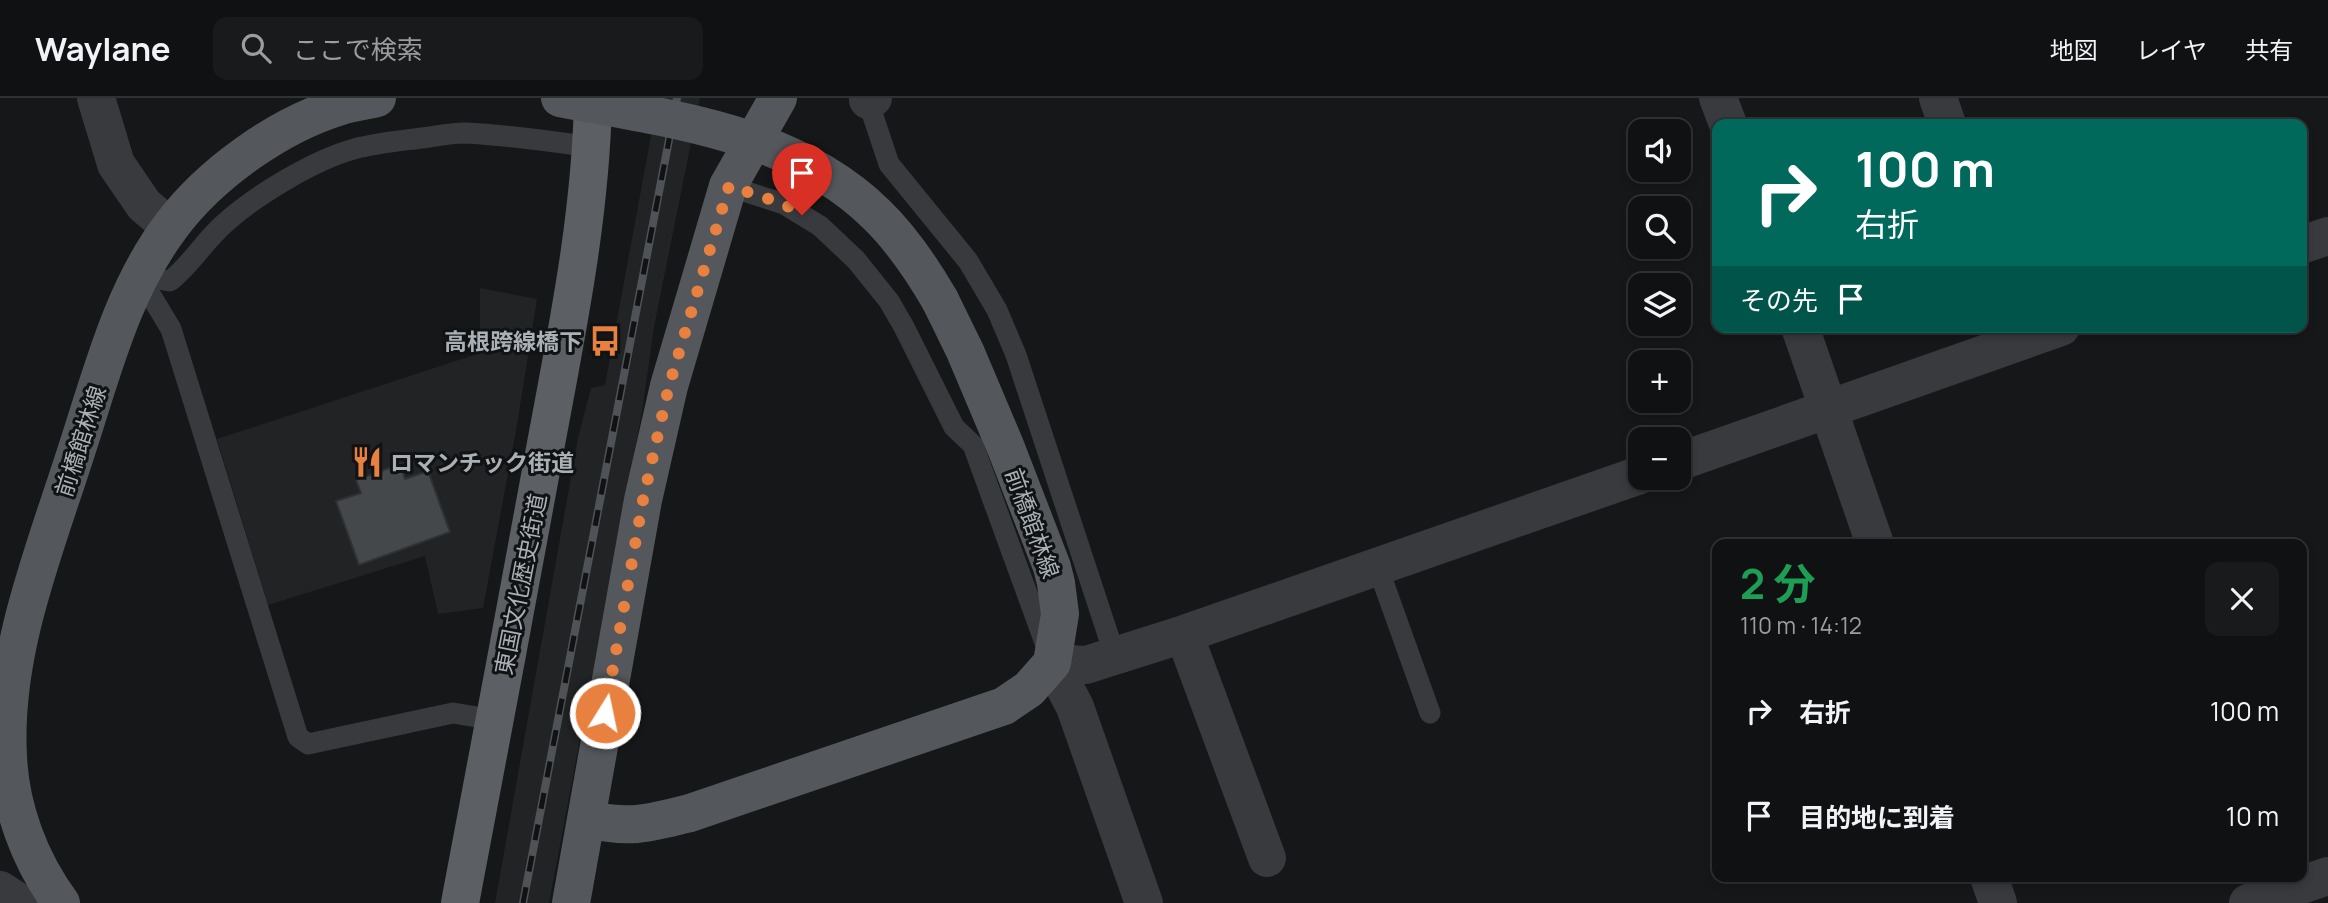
<!DOCTYPE html>
<html lang="ja">
<head>
<meta charset="utf-8">
<style>
  :root { --surface:#101112; --page:#191a1b; --text:#f1f3f6; --muted:#9c9d9f; --line:#303132 }
  body { margin:0; font-family:Manrope,"Noto Sans JP",sans-serif; background:var(--page); color:var(--text); height:100vh; display:flex; flex-direction:column; font-size:26px; white-space:nowrap }
  * { box-sizing:border-box; margin:0 }
  p { font-size:23px; color:var(--muted) }
  .icon { flex:none; width:38px; height:38px; fill:none; stroke:currentColor; stroke-width:2; stroke-linecap:round; stroke-linejoin:round }
  .map { position:relative; flex:1; overflow:hidden }
  .panel { position:absolute; left:1712px; top:441px; width:595px; height:343px; display:flex; flex-direction:column; background:var(--surface); border-radius:14px; box-shadow:0 4px 10px #0003,0 0 0 2px var(--line) }
  .panel>* { flex:none }
  .top-card { position:absolute; left:1712px; top:21px; width:595px; height:214px; border-radius:14px; box-shadow:0 4px 10px #0003,0 0 0 2px var(--line); background:#00695c; color:#fff; overflow:hidden }
  .controls { position:absolute; left:1628px; top:21px; display:grid; gap:14px }
  .controls a { display:grid; place-items:center; width:63px; height:63px; border-radius:14px; background:var(--surface); box-shadow:0 4px 10px #0003,0 0 0 2px var(--line); font-size:35px }
  .pin { position:absolute; display:grid; place-items:center; width:60px; height:60px; color:#fff; margin:-72px -30px; border-radius:50% 50% 50% 0; rotate:-45deg; box-shadow:0 0 7px #0007 }
  .pin .icon { rotate:45deg }
  .me { position:absolute; width:77px; margin:-38px; rotate:10deg; stroke-linejoin:round; filter:drop-shadow(0 0 5px #0008) }
  .turn { display:flex; align-items:center; gap:24px; height:147px; padding:0 28px; font-size:32px }
  .turn .icon { width:91px; height:91px; stroke-width:2.5 }
  .turn b { display:block; font-size:49px; line-height:60px }
  .then { display:flex; align-items:center; height:66px; padding:0 28px; background:#0003; gap:14px; font-size:26px }
  .round { display:grid; place-items:center; flex:none; width:74px; height:74px; border-radius:14px; background:var(--page) }
  .overview { display:flex; align-items:center; justify-content:space-between; height:119px; padding:0 28px }
  h1 { font-size:42px; font-weight:700; line-height:52px; color:#1e9e55 }
  ul { padding:0; list-style:none }
  li { display:flex; align-items:center; gap:21px; height:105px; padding:0 28px }
  li div { flex:1 }
  li b { display:block; font-size:26px }
  li em { font-style:normal }
  header { display:flex; align-items:center; gap:42px; box-sizing:border-box; height:98px; padding:0 35px; background:var(--surface); border-bottom:2px solid var(--line) }
  header strong { font-size:33px }
  nav { display:flex; gap:38px; margin-inline-start:auto; font-size:24px }
  .search { width:490px; height:63px; background:var(--page); display:flex; align-items:center; gap:18px; box-sizing:border-box; padding:0 24px; border-radius:14px; color:var(--muted); font-size:26px }
  .map>svg:first-child { display:block }
</style>
</head>
<body>
<header>
<strong>Waylane</strong>
<div class="search"><svg class="icon" aria-label="search" viewBox="0 0 24 24"><circle cx="10" cy="10" r="6"/><path d="M15 15l6 6"/></svg>ここで検索</div>
<nav><a>地図</a><a>レイヤ</a><a>共有</a></nav>
</header>
<div class="map">
<svg width="2328" height="805" viewBox="0 0 2328 805">
  <rect width="100%" height="100%" fill="#161718"/>
  <!-- built -->
  <path fill="#222325" d="M658 0H700L654 229 642 314 549 805H495L578 340 591 290 605 287Z
    M480 190 537 201 517 327 483 510 438 516 425 458 268 507 217 341 480 255Z"/>
  <!-- building -->
  <path fill="#45484b" stroke="#303134" stroke-width="2" d="M400 366 405 381 428 373 450 434 359 467 336 403 361 395 356 382Z"/>
  <g fill="none" stroke-linecap="round" stroke-linejoin="round">
    <!-- service -->
    <path stroke="#383a3d" stroke-width="21" d="M867 0 889 66 968 163 997 212 1016 257 1115 558
      M728 88 784 106 820 128 856 162 889 203 904 229 954 329 973 347 1048 553
      M139 178 171 231 298 639 308 646 453 615 495 622
      M139 178 170 183C191 167 204 143 225 125 256 97 314 62 354 51 376 45 399 43 422 40 436 38 451 35 465 35 507 37 550 43 592 49
      M1377 467 1430 615"/>
    <!-- minor -->
    <path stroke="#383a3d" stroke-width="38" d="M96 0 116 66 144 107 170 129
      M1718 0 1728 26
      M1938 0 1947 26
      M868 2 873 0
      M2301 147 2328 138
      M1800 229 1875 446
      M1678 364 2061 229
      M1184 536 1267 760
      M1052 565 1086 567 1184 536 1640 377
      M1052 565 1075 609 1144 805
      M1989 779 1998 805
      M0 792 20 805
      M2248 805 2328 778"/>
    <!-- primary -->
    <path stroke="#54585c" stroke-width="38" d="M586 721C630 731 647 726 690 715L1004 608 1029 591 1052 565 1060 516 1056 485 1052 469 1006 350 965 253 940 202
      M61 805C30 763 10 710 8 658 2 553 46 449 77 351 102 275 122 193 171 128 210 76 278 27 341 8 353 4 365 3 377 0
      M571 805 643 402 669 288 728 88 778 0"/>
    <!-- trunk -->
    <path stroke="#5c6065" stroke-width="38" d="M460 805C488 657 516 510 543 362 565 242 591 122 593 0"/>
    <defs>
      <path id="rail" d="M523 805 677 0"/>
    </defs>
    <!-- rail casing -->
    <use href="#rail" stroke="#4f5256" stroke-width="8"/>
    <!-- rail -->
    <use href="#rail" stroke="#111213" stroke-width="5" stroke-dasharray="16" stroke-linecap="butt"/>
    <!-- primary-bridge -->
    <path stroke="#54585c" stroke-width="38" d="M560 0C669 21 793 34 876 116 902 141 922 171 940 202"/>
  </g>
  <g fill="none" stroke-linecap="round" stroke-linejoin="round">
    <!-- route -->
    <path stroke="#e8813f" stroke-width="12" stroke-dasharray="0 21.6" d="M605 615 643 402 669 288 729 88 784 106 802 117"/>
  </g>
  <!-- icons -->
  <defs>
    <symbol id="bus-bare" viewBox="-9 -9 18 18"><path d="M-5-6H5V4H4V6H2V4H-2V6H-4V4H-5ZM-3.5-4V0h7V-4ZM-3.5 1.2v1.5H-2V1.2ZM2 1.2v1.5H3.5V1.2Z" fill="#e8813f" stroke="#111213" stroke-width="2.5" paint-order="stroke"/></symbol>
    <symbol id="restaurant-bare" viewBox="-9 -9 18 18"><path d="M-5-6h1v4h1v-4h1v4h1v-4h1v5L-1.5 .5V6h-2V.5L-5-1ZM5-6V6H3V1.5H1.5Q1.5-4 5-6Z" fill="#e8813f" stroke="#111213" stroke-width="2.5" paint-order="stroke"/></symbol>
  </defs>
  <g fill-rule="evenodd">
    <use href="#bus-bare" x="583" y="221" width="44" height="44"/>
    <use href="#restaurant-bare" x="345" y="342" width="44" height="44"/>
  </g>
  <g text-anchor="middle" dominant-baseline="central" stroke-width="6" stroke-linejoin="round" paint-order="stroke">
    <!-- poi labels -->
    <g font-size="23" font-weight="bold" fill="#a9b1b7" stroke="#111213" text-anchor="end">
      <text x="582" y="243">高根跨線橋下</text>
      <text x="390" y="364" text-anchor="start">ロマンチック街道</text>
    </g>
    <!-- street labels -->
    <g font-size="23" fill="#a9b1b7" stroke="#111213">
      <text transform="translate(80 343) rotate(-72)">前橋館林線</text>
      <text transform="translate(1033 425) rotate(70)">前橋館林線</text>
      <text transform="translate(520 486) rotate(-79)">東国文化歴史街道</text>
    </g>
  </g>
</svg>
<div class="controls">
<a><svg class="icon" aria-label="sound" viewBox="0 0 24 24"><path d="M4 9h4l5-4v14l-5-4H4zM17 9q2 3 0 6"/></svg></a>
<a><svg class="icon" aria-label="search" viewBox="0 0 24 24"><circle cx="10" cy="10" r="6"/><path d="M15 15l6 6"/></svg></a>
<a><svg class="icon" aria-label="layers" viewBox="0 0 24 24"><path d="M12 4l9 5-9 5-9-5zM3 14l9 5 9-5"/></svg></a>
<a>+</a>
<a>−</a>
</div>
<div class="pin" style="left:802px;top:117px;background:#d93025"><svg class="icon" aria-label="arrive" viewBox="0 0 24 24"><path d="M6 21V4h12l-3 4 3 4H6"/></svg></div>
<svg class="me" style="left:605px;top:615px" viewBox="-20 -20 40 40"><circle r="17" fill="#e8813f" stroke="#fff" stroke-width="3"/><path d="M0-11L8 9 0 5-8 9z" fill="#fff"/></svg>
<div class="top-card">
<div class="turn"><svg class="icon" aria-label="right" viewBox="0 0 24 24"><path d="M7 20v-9h11M14 6l5 5-5 5"/></svg><div><b>100 m</b>右折</div></div>
<div class="then">その先<svg class="icon" aria-label="arrive" viewBox="0 0 24 24"><path d="M6 21V4h12l-3 4 3 4H6"/></svg></div>
</div>
<section class="panel">
<div class="overview"><div><h1>2 分</h1><p>110 m · 14:12</p></div><a class="round"><svg class="icon" aria-label="close" viewBox="0 0 24 24"><path d="M6 6l12 12M18 6L6 18"/></svg></a></div>
<ul>
<li><svg class="icon" aria-label="right" viewBox="0 0 24 24"><path d="M7 20v-9h11M14 6l5 5-5 5"/></svg><div><b>右折</b></div><em>100 m</em></li>
<li><svg class="icon" aria-label="arrive" viewBox="0 0 24 24"><path d="M6 21V4h12l-3 4 3 4H6"/></svg><div><b>目的地に到着</b></div><em>10 m</em></li>
</ul>
</section>
</div>
</body>
</html>
